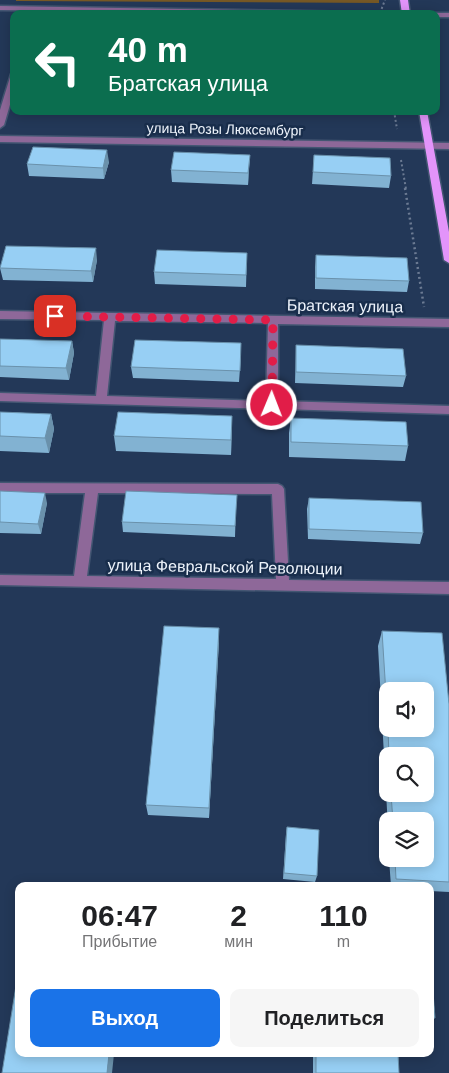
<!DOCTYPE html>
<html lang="ru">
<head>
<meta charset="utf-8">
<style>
  :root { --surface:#fff; --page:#f6f6f6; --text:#202124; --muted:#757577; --accent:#1a73e8 }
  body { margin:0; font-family:Arial,sans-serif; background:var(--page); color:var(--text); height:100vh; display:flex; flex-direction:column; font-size:19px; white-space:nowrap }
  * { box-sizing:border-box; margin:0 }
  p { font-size:16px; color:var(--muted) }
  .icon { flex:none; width:28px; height:28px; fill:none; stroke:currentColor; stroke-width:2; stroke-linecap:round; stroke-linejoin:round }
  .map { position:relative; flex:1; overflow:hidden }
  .sheet { position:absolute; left:15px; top:882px; width:419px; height:175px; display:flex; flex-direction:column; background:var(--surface); border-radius:10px; box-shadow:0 2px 12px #0003 }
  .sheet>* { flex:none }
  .guide { position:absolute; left:10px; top:10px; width:430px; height:105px; border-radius:10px; box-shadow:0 2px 12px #0003; background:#0b6e4f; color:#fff; overflow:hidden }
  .tools { position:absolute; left:379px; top:682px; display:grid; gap:10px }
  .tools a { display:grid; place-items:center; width:55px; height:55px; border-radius:10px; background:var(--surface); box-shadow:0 2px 12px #0003; font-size:25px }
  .pin { position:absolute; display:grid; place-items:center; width:42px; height:42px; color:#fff; margin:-21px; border-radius:10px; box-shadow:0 2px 8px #0006 }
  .me { position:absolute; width:55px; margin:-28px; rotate:1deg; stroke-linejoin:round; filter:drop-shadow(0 0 4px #0008) }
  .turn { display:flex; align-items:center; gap:18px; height:105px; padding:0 15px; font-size:22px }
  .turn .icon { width:65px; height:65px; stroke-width:2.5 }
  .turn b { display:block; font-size:35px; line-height:42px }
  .eta { display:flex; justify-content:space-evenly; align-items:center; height:85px; text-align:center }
  .eta b { font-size:30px; font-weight:700; line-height:35px }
  .button { display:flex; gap:10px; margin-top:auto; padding:10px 15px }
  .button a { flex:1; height:58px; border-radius:10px; background:var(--accent); color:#fff; font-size:20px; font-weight:700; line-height:58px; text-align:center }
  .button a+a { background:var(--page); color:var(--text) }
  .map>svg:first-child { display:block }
</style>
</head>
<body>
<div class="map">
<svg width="449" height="1073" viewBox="0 0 449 1073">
  <rect width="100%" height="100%" fill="#233858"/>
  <!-- forest -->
  <path fill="#765825" d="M16 0H379V3L16 1Z"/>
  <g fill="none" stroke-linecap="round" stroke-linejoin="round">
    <defs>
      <path id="minor" d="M0 6 362 12 366 14 0 10Z
        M436 13H449V17H436V14H433Z
        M11 74H14V91L4 125 0 128V110Z
        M0 136 449 143V149L0 142Z
        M0 311 449 319V327L278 324V401L449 406V414L0 401V393L96 396 104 320 0 319ZM115 321 268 323 266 401 107 396Z
        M0 483 278 484 282 486 284 489 289 580 449 582V594L0 585V575L74 576 85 493H0ZM98 493 272 494 276 579 87 576Z"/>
      <path id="major" d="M400 0H408L410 14H402Z
        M419 111H427L449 232V263L444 260Z"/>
    </defs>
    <!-- minor casing -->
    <use href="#minor" stroke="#435672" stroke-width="3"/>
    <!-- major casing -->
    <use href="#major" stroke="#435672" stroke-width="3"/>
    <!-- path-far1 -->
    <path stroke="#6c7b93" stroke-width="2" stroke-dasharray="2 2.5" stroke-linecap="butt" d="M380 13 385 0
      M394 111 397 129
      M401 160 406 189"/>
    <!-- path -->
    <path stroke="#6c7b93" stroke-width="2.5" stroke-dasharray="2 3" stroke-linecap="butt" d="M405 188 424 307"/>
    <!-- minor -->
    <use href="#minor" fill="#8e6899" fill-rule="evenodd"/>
    <!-- major -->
    <use href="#major" fill="#e394fa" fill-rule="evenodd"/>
  </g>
  <!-- wall -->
  <path fill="#82b2d2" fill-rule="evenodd" d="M250 155 248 185 172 182 171 170Z
    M314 155 391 176 389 188 312 184Z
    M109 162 104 179 29 176 27 164Z
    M247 253 246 287 155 284 154 272Z
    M316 255 409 281 407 292 315 289V267Z
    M97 260 93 282 3 280 0 268Z
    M0 339 72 341 74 353 69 380 0 377Z
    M296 345 406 376 403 387 295 383Z
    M241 355 239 382 133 378 131 367Z
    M0 412 51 414 54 429 49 453 0 451Z
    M232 416 231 455 116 451 114 436Z
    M291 418 408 446 405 461 289 457V433Z
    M0 491 47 503 41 534 0 533Z
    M309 498 423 533 420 544 308 539 307 509Z
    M236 506 235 537 123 532 122 522Z
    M382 631 449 704V892L430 891V886H391L389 859H425V821H388V828L378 646ZM388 756H425V794H388Z
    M219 641 209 818 148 815 146 805Z
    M287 827 317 876 315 882 283 879 286 834Z
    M430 954 435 1018 430 1021Z
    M313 1054H398L399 1073H313Z"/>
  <!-- shaded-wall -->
  <path fill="#6a91ab" d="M107 150 109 162 104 179 103 168Z
    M250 155 249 167 248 185V173Z
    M96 248 97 260 93 282 91 271Z
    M72 341 74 353 69 380 66 368Z
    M51 414 54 429 49 453 45 438Z
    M232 416V431L231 455V440Z
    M45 493 47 503 41 534 38 524Z
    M219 628V641L209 818V808Z
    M109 1054H114L112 1073H107Z"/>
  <!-- building -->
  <path fill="#97cff4" stroke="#6a91ab" d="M33 147 107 150 103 168 27 164Z
    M174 152 250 155 248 173 171 170Z
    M314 155 390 158 391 176 313 172Z
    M6 246 96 248 91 271 0 268Z
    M157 250 247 253 246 275 154 272Z
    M316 255 407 258 409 281 316 278Z
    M0 339 72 341 66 368 0 366Z
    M135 340 241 343 240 371 131 367Z
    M296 345 403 349 406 376 296 372Z
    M0 412 51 414 45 438 0 436Z
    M118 412 232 416 231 440 114 436Z
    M291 418 406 422 408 446 291 442Z
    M0 491 45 493 38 524 0 522Z
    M126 491 237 495 235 526 122 522Z
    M309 498 421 502 423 533 309 529Z
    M164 626 219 628 209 808 146 805Z
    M382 631 442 633 449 704V882L396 879 395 859H425V821H393L391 794H425V756H389L388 729H425V691H388V726Z
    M287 827 319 830 317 876 284 873Z
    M430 954 435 1018 430 1017Z
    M19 967V1054H109L107 1073H2Z
    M316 1054H398L399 1073H316Z"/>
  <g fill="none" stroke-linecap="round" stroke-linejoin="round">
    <!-- route -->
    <path stroke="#e11d48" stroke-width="9" stroke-dasharray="0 16.2" d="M55 316 273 320 272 405"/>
  </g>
  <g text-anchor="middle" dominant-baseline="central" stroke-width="5" stroke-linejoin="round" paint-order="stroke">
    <!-- far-street labels -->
    <g font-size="14" fill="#edf3fb" stroke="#192e4c">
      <text transform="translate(225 129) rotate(1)">улица Розы Люксембург</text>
    </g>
    <!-- street labels -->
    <g font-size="16" fill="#edf3fb" stroke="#192e4c">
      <text transform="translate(345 306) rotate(1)">Братская улица</text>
      <text transform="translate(225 567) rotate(1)">улица Февральской Революции</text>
    </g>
  </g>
</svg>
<div class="tools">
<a><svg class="icon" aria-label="sound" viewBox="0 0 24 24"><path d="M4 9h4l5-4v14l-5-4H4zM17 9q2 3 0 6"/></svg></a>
<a><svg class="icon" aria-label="search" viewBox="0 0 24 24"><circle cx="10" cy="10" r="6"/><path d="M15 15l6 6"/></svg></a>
<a><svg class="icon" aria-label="layers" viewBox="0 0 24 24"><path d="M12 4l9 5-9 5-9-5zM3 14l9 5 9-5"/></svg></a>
</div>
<div class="pin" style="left:55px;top:316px;background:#d93025"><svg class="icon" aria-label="arrive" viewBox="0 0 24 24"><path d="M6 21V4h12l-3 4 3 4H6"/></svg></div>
<svg class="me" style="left:272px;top:405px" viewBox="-20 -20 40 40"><circle r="17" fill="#e11d48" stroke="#fff" stroke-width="3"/><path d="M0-11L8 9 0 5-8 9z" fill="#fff"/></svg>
<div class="guide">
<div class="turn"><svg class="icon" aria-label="left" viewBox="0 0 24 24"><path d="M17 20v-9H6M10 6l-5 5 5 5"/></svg><div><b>40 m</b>Братская улица</div></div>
</div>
<section class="sheet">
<div class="eta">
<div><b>06:47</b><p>Прибытие</p></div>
<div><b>2</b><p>мин</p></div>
<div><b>110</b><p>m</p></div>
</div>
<div class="button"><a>Выход</a><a>Поделиться</a></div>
</section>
</div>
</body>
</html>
